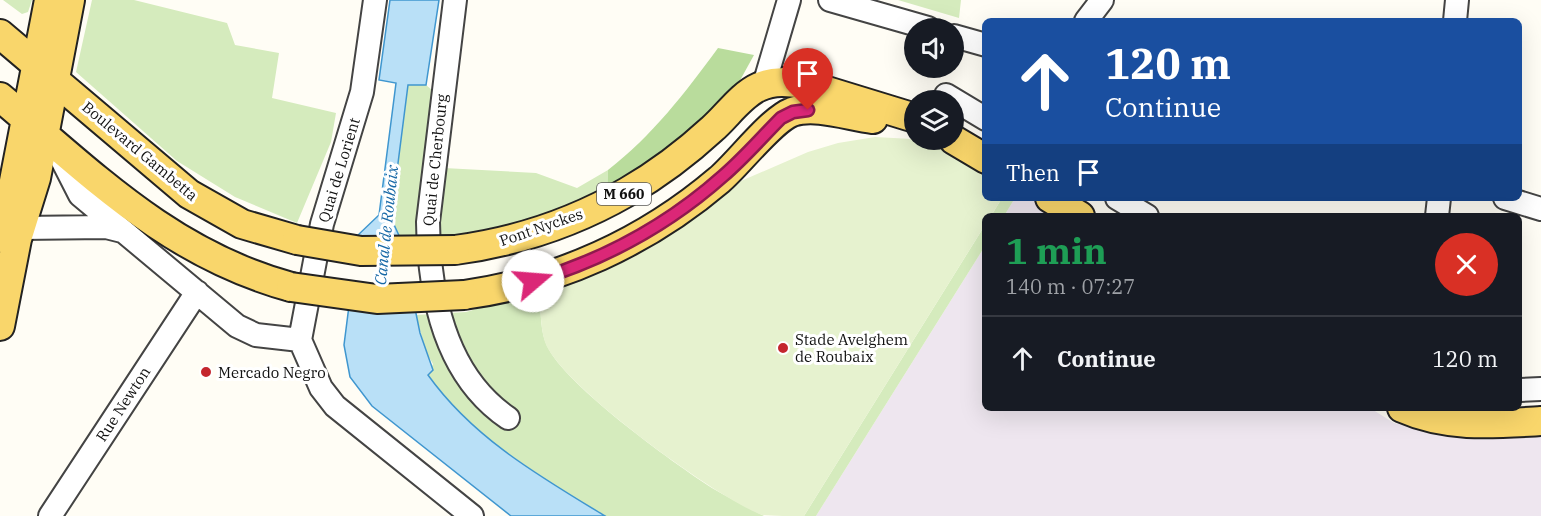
<!DOCTYPE html>
<html lang="en">
<head>
<meta charset="utf-8">
<style>
  :root { --surface:#171b24; --page:#242831; --text:#f1f3f6; --muted:#9ea1a6; --line:#363941 }
  body { margin:0; font-family:"IBM Plex Serif",serif; background:var(--page); color:var(--text); height:100vh; display:flex; flex-direction:column; font-size:22px; white-space:nowrap }
  * { box-sizing:border-box; margin:0 }
  p { font-size:20px; color:var(--muted) }
  .icon { flex:none; width:33px; height:33px; fill:none; stroke:currentColor; stroke-width:2; stroke-linecap:round; stroke-linejoin:round }
  .map { position:relative; flex:1; overflow:hidden }
  .drawer { position:absolute; left:982px; top:213px; width:540px; height:198px; display:flex; flex-direction:column; background:var(--surface); border-radius:9px; box-shadow:0 6px 24px #0002 }
  .drawer>* { flex:none }
  .banner { position:absolute; left:982px; top:18px; width:540px; height:183px; border-radius:9px; box-shadow:0 6px 24px #0002; background:#1a4fa0; color:#fff; overflow:hidden }
  .controls { position:absolute; left:904px; top:18px; display:grid; gap:12px }
  .controls a { display:grid; place-items:center; width:60px; height:60px; border-radius:50%; background:var(--surface); box-shadow:0 6px 24px #0002; font-size:30px }
  .pin { position:absolute; display:grid; place-items:center; width:51px; height:51px; color:#fff; margin:-62px -26px; border-radius:50% 50% 50% 0; rotate:-45deg; box-shadow:0 0 6px #0007 }
  .pin .icon { rotate:45deg }
  .me { position:absolute; width:66px; margin:-33px; rotate:72deg; stroke-linejoin:round; filter:drop-shadow(0 0 4px #0008) }
  .turn { display:flex; align-items:center; gap:21px; height:126px; padding:0 24px; font-size:27px }
  .turn .icon { width:78px; height:78px; stroke-width:2.5 }
  .turn b { display:block; font-size:42px; line-height:51px }
  .then { display:flex; align-items:center; height:57px; padding:0 24px; background:#0003; gap:12px; font-size:22px }
  .round { display:grid; place-items:center; flex:none; width:63px; height:63px; border-radius:32px; background:var(--page) }
  .overview { display:flex; align-items:center; justify-content:space-between; height:102px; padding:0 24px }
  h1 { font-size:36px; font-weight:800; line-height:45px; color:#1e9e55 }
  ul { padding:0; list-style:none }
  li { display:flex; align-items:center; gap:18px; height:84px; padding:0 24px; border-top:2px solid var(--line) }
  li div { flex:1 }
  li b { display:block; font-size:22px }
  li em { font-style:normal }
  .map>svg:first-child { display:block }
</style>
</head>
<body>
<div class="map">
<svg width="1541" height="516" viewBox="0 0 1541 516">
  <rect width="100%" height="100%" fill="#fffdf5"/>
  <!-- industrial -->
  <path fill="#eee6ef" d="M1015 198H1031L1060 216H1004Z
    M985 246 986 408H1370L1394 423 1449 435 1541 430V516H816Z"/>
  <!-- green -->
  <path fill="#d5ebbd" d="M3 0H32L28 12 22 14Z
    M92 0H134L227 23 235 45 279 53 272 98 336 113 331 142 297 223 235 197 177 161 76 72Z
    M898 0H961L959 18Z
    M408 85H426L432 90 425 167 536 173 577 188 608 170 607 194 529 220 466 233 401 240 391 218Z
    M1002 198H1015L1004 216H991Z
    M985 225V246L816 516H804Z
    M539 291C541 307 540 327 545 341 557 380 675 464 712 488 729 498 747 507 764 516H605L551 483 484 437 445 399 428 374 433 364 426 352 416 315 466 312Z"/>
  <!-- forest -->
  <path fill="#b9dc9c" d="M718 48 754 55 738 84 698 131 607 194 608 170C652 136 685 93 718 48Z"/>
  <!-- pitch -->
  <path fill="#e6f2cf" d="M875 137 930 140 985 173 986 198H1002L991 216H986L985 225 804 516C792 516 774 516 762 515 717 498 560 385 545 342 540 327 541 307 539 291L707 208 741 181 808 152 838 143Z"/>
  <!-- water -->
  <path fill="#b9e0f7" stroke="#3f96cf" stroke-width="1.5" d="M390 0H439L426 85H408L391 218 401 240 420 333 433 370 428 375C473 438 539 476 605 516H511L372 406 350 377 344 345 358 235 379 215 396 83 379 80Z"/>
  <!-- pier -->
  <path fill="#fffdf5" d="M355 238 405 241 418 310 345 307Z"/>
  <g fill="none" stroke-linecap="round" stroke-linejoin="round">
    <defs>
      <path id="minor" d="M455 0 428 222C429 294 445 375 508 418
        M830 0 928 28
        M1086 21 1102 0
        M1455 21 1457 0
        M954 36 986 45
        M764 85 789 0
        M946 95 986 119
        M56 148 80 195 237 326 256 335 300 340
        M1117 198 1147 216
        M1505 198 1541 209
        M1437 216 1439 198
        M21 228 106 227 122 231
        M300 340 322 224 362 92 375 0
        M300 340 321 388 335 406 472 516
        M1520 390 1541 389
        M50 516 197 292"/>
      <path id="major" d="M0 34 189 194 242 224 297 240
        M0 97C93 175 170 254 291 287
        M954 140 986 159
        M1050 198 1080 216
        M3 238 49 0
        M455 250C515 242 575 222 627 192 658 174 686 153 712 129 727 116 741 95 759 87 774 80 789 82 804 84L915 118
        M464 295C559 282 646 242 719 180 738 164 771 120 792 112 815 104 849 116 873 119
        M0 326 17 239 36 178 70 0
        M1402 408C1447 428 1493 424 1541 421"/>
    </defs>
    <!-- minor casing -->
    <use href="#minor" stroke="#444" stroke-width="26"/>
    <!-- major casing -->
    <use href="#major" stroke="#222" stroke-width="32"/>
    <!-- minor -->
    <use href="#minor" stroke="#fff" stroke-width="22"/>
    <!-- major -->
    <use href="#major" stroke="#f9d66b" stroke-width="28"/>
    <defs>
      <path id="major-bridge" d="M297 240 361 251 455 250
        M291 287 377 299 464 295"/>
    </defs>
    <!-- major-bridge casing -->
    <use href="#major-bridge" stroke="#222" stroke-width="32" stroke-linecap="butt"/>
    <!-- major-bridge -->
    <use href="#major-bridge" stroke="#f9d66b" stroke-width="28"/>
  </g>
  <g fill="none" stroke-linecap="round" stroke-linejoin="round">
    <defs>
      <path id="route" d="M533 281C603 260 668 225 723 176 744 158 762 137 781 118L793 112 808 110"/>
    </defs>
    <!-- route casing -->
    <use href="#route" stroke="#8e194d" stroke-width="15"/>
    <!-- route -->
    <use href="#route" stroke="#db2777" stroke-width="10"/>
  </g>
  <!-- markers -->
  <g fill="#c4262e" stroke="#fff" stroke-width="2">
    <circle cx="783" cy="348" r="6"/>
    <circle cx="206" cy="372" r="6"/>
  </g>
  <g text-anchor="middle" dominant-baseline="central" stroke-width="6" stroke-linejoin="round" paint-order="stroke">
    <!-- shield labels -->
    <rect fill="#fff" stroke="#585858" stroke-width="1.5" x="597" y="183" width="54" height="22" rx="4.5"/>
    <g font-size="14" font-weight="bold" fill="#111">
      <text x="624" y="194">M 660</text>
    </g>
    <!-- street labels -->
    <g font-size="15" fill="#111" stroke="#fff">
      <text transform="translate(140 151) rotate(40)">Boulevard Gambetta</text>
      <text transform="translate(435 160) rotate(-84)">Quai de Cherbourg</text>
      <text transform="translate(339 170) rotate(-73)">Quai de Lorient</text>
      <text transform="translate(541 227) rotate(-19)">Pont Nyckes</text>
      <text transform="translate(123 404) rotate(-57)">Rue Newton</text>
    </g>
    <!-- poi labels -->
    <g font-size="15" fill="#111" stroke="#fff" text-anchor="start">
      <text x="795" y="339">Stade Avelghem<tspan x="795" dy="17">de Roubaix</tspan></text>
      <text x="218" y="372">Mercado Negro</text>
    </g>
    <!-- water labels -->
    <g font-size="16" font-style="italic" fill="#1768a6" stroke="#fff">
      <text transform="translate(386 225) rotate(-84)">Canal de Roubaix</text>
    </g>
  </g>
</svg>
<div class="controls">
<a><svg class="icon" aria-label="sound" viewBox="0 0 24 24"><path d="M4 9h4l5-4v14l-5-4H4zM17 9q2 3 0 6"/></svg></a>
<a><svg class="icon" aria-label="layers" viewBox="0 0 24 24"><path d="M12 4l9 5-9 5-9-5zM3 14l9 5 9-5"/></svg></a>
</div>
<div class="pin" style="left:808px;top:110px;background:#d93025"><svg class="icon" aria-label="arrive" viewBox="0 0 24 24"><path d="M6 21V4h12l-3 4 3 4H6"/></svg></div>
<svg class="me" style="left:533px;top:281px" viewBox="-20 -20 40 40"><circle r="19" fill="#fff"/><path d="M0-13L10 11 0 6-10 11z" fill="#db2777"/></svg>
<div class="banner">
<div class="turn"><svg class="icon" aria-label="ahead" viewBox="0 0 24 24"><path d="M12 20V5M6 11l6-6 6 6"/></svg><div><b>120 m</b>Continue</div></div>
<div class="then">Then<svg class="icon" aria-label="arrive" viewBox="0 0 24 24"><path d="M6 21V4h12l-3 4 3 4H6"/></svg></div>
</div>
<section class="drawer">
<div class="overview"><div><h1>1 min</h1><p>140 m · 07:27</p></div><a class="round" style="background:#d93025;color:#fff"><svg class="icon" aria-label="close" viewBox="0 0 24 24"><path d="M6 6l12 12M18 6L6 18"/></svg></a></div>
<ul>
<li><svg class="icon" aria-label="ahead" viewBox="0 0 24 24"><path d="M12 20V5M6 11l6-6 6 6"/></svg><div><b>Continue</b></div><em>120 m</em></li>
</ul>
</section>
</div>
</body>
</html>
